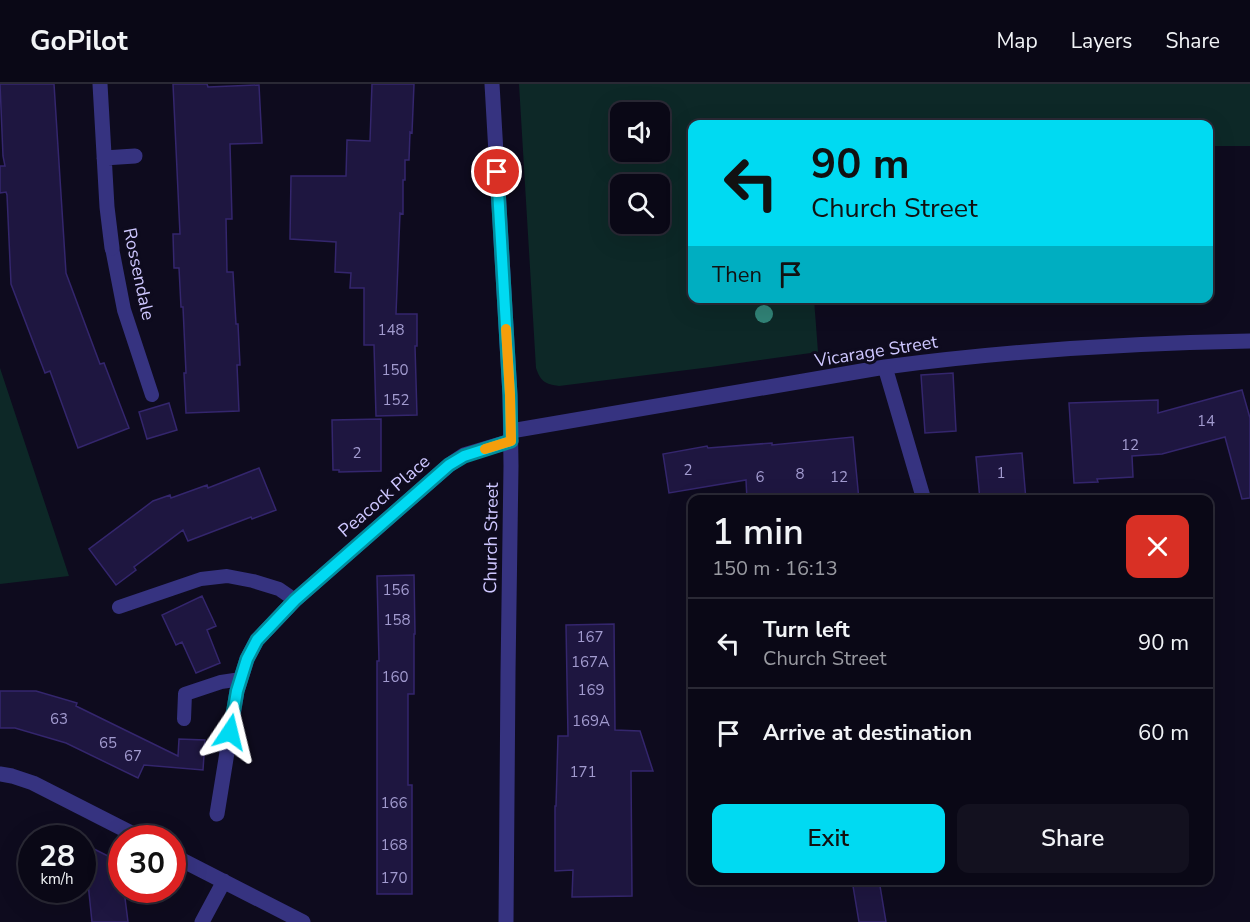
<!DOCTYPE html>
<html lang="en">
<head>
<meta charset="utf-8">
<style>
  :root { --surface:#0a0816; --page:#13111f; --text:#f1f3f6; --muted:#999aa1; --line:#2a2935; --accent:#00daf2 }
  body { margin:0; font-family:"Nunito Sans",sans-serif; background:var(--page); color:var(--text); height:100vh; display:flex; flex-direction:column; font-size:22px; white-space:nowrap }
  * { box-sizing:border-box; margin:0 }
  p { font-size:20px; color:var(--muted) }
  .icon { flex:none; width:33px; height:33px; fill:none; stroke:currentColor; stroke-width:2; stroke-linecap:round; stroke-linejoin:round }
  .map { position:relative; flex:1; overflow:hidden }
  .details { position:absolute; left:688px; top:411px; width:525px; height:390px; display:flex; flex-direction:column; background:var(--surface); border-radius:12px; box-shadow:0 6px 24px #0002,0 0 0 2px var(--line) }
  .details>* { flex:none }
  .banner { position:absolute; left:688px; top:36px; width:525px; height:183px; border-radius:12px; box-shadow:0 6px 24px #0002,0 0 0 2px var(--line); background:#00daf2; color:#111; overflow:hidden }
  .buttons { position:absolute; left:610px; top:18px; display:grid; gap:12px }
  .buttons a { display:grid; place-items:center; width:60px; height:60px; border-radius:12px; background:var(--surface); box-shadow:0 6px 24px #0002,0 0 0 2px var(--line); font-size:30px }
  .speed { position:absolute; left:18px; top:741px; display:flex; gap:12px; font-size:30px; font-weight:700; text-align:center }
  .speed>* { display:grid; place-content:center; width:78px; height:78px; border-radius:50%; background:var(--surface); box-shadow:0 6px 24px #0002,0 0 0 2px var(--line); line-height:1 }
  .speed small { font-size:15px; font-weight:400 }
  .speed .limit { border:9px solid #d22; background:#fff; color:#111 }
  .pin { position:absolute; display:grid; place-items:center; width:51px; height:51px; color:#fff; margin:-26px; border:3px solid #fff; border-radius:50%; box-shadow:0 2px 6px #0007 }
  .me { position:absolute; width:66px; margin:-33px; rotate:10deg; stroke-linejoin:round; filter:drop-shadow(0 0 4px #0008) }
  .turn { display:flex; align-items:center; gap:21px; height:126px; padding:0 24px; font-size:27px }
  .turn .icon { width:78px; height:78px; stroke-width:2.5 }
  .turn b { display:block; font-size:42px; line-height:51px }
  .then { display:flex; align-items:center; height:57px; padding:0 24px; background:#0003; gap:12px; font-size:22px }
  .round { display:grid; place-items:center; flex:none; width:63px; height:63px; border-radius:12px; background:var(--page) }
  .overview { display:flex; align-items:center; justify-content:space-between; height:102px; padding:0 24px }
  h1 { font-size:36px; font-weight:600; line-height:45px }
  .button { display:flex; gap:12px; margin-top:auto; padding:12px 24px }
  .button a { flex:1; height:69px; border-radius:12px; background:var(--accent); color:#111; font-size:24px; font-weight:600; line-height:69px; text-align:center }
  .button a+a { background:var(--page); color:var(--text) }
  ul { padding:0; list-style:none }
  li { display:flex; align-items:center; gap:18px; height:90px; padding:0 24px; border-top:2px solid var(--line) }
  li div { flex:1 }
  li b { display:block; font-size:22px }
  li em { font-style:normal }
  header { display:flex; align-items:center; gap:36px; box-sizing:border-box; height:84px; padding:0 30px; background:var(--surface); border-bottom:2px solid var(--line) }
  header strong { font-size:28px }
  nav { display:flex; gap:33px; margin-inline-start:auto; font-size:21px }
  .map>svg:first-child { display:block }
</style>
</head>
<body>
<header>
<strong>GoPilot</strong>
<nav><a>Map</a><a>Layers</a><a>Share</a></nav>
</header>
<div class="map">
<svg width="1250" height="838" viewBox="0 0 1250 838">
  <rect width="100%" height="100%" fill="#0e0b1e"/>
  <!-- green -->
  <path fill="#0d2827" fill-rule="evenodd" d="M519 0H1250V62H1209V40H693V214L814 215 818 268 711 283 559 302C545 300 541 298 536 284ZM621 28H660V68H621ZM621 100H660V140H621Z
    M0 284 69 492 0 500Z"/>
  <!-- building -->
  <path fill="#1e1640" stroke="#34266d" stroke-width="1.5" d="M0 0H54L66 189 100 280 104 279 129 344 78 364 50 287 45 289 11 200 7 111 6 108 0 109V82H5L3 72Z
    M173 0H207L208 3 259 1 262 59 230 60 232 135H226L227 188H233L236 240H238L240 281H237L239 327 186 329 184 289H186L183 223H181L179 184H174L173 150H180Z
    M372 0H414L412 49 410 48 409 76H405V96H403V130L400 129 396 230H417V262H415L417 331 376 332 374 261H364V204H350L351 189 335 188 336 158 290 155 291 92H346L347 56 370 57Z
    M953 289 956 347 925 349 921 291Z
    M1242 306 1250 334V414L1242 415 1225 353 1162 370 1132 372 1133 393 1097 395 1098 398 1074 399 1069 319 1158 316V329Z
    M169 319 177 346 147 355 139 328Z
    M381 335V387L339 388V386H333L332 336Z
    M853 353 859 416H747L746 396 669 409 663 370 707 362 708 364 772 359V361Z
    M1022 369 1026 416H980L976 373Z
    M259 384 276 426 252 435 251 433 188 457 183 446 134 483 136 486 116 501 89 465 153 417 170 411 171 414 207 401 208 404Z
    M414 491 415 550H414V610H408V701H412V810H377V577H379L377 492Z
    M202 512 216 542 207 546 220 579 196 589 182 558 176 561 162 531Z
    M614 540 615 646 640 647 653 687H631L632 812 572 813 573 786 555 787V722H556L558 652H568L566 541Z
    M0 607H36L77 619 76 622 178 672 179 655 205 656 203 686 144 681 138 694 66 659 15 644H0Z
    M84 760 122 779V806H124L128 838H92Z
    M852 796H879L886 838H859Z"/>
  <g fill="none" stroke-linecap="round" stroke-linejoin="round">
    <!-- service -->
    <path stroke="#363380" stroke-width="14" d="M112 164 124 226 152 311
      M119 523 201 495 227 492 253 497 279 505 295 516
      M184 635 185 610 221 598 241 595"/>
    <!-- minor -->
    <path stroke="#363380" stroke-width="15" d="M100 0 107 123 112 164
      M104 74 135 72
      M885 283 924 416
      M511 347 885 283C1006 267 1128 259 1250 257
      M0 690 12 692 33 699 141 754
      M217 730 237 607 247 575 257 556 295 516 449 381 464 371 511 357
      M172 771 303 838
      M202 838 224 797"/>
    <!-- tertiary -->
    <path stroke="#363380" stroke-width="15" d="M492 0 510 311 511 382 508 589 506 838"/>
  </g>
  <!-- trees -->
  <circle fill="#318377" cx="764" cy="230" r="9"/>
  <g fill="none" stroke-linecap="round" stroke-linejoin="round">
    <defs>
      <path id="route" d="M230 648 237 607 247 575 257 556 295 516 449 381 464 372 511 357 510 311 497 88"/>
    </defs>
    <!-- route casing -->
    <use href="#route" stroke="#008e9d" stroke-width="15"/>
    <!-- route -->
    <use href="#route" stroke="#00daf2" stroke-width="10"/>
    <!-- slow -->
    <path stroke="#f59e0b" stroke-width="10" d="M485 365 511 357 510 311 506 245"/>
  </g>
  <g text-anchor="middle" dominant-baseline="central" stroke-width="6" stroke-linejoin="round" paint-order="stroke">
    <!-- number labels -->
    <g font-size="15" fill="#a29bcf">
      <text x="391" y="246">148</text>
      <text x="395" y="286">150</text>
      <text x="396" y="316">152</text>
      <text x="1206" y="337">14</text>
      <text x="1130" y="361">12</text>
      <text x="357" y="369">2</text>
      <text x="688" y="386">2</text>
      <text x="1001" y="389">1</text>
      <text x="800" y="390">8</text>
      <text x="760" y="393">6</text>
      <text x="839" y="393">12</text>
      <text x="396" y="506">156</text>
      <text x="397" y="536">158</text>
      <text x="590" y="553">167</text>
      <text x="590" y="578">167A</text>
      <text x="395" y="593">160</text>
      <text x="591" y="606">169</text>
      <text x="59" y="635">63</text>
      <text x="591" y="637">169A</text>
      <text x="108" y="659">65</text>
      <text x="133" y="672">67</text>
      <text x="583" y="688">171</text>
      <text x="394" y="719">166</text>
      <text x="394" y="761">168</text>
      <text x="394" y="794">170</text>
    </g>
    <!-- street labels -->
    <g font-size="18" fill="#cec7ff" stroke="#0e0b1e">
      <text transform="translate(139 190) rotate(78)">Rossendale</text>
      <text transform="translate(876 267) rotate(-9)">Vicarage Street</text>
      <text transform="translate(384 412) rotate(-41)">Peacock Place</text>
      <text transform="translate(491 454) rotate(-89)">Church Street</text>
    </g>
  </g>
</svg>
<div class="buttons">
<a><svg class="icon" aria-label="sound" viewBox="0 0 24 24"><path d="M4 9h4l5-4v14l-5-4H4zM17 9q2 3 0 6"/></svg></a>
<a><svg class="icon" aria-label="search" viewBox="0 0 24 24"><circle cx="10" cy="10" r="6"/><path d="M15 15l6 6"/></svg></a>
</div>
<div class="speed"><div>28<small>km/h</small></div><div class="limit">30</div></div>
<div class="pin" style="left:497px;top:88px;background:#d93025"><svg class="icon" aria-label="arrive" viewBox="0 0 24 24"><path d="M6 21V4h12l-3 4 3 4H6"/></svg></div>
<svg class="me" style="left:230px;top:648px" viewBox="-20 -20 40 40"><path d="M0-17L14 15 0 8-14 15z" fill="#00daf2" stroke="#fff" stroke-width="4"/></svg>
<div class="banner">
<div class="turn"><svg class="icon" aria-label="left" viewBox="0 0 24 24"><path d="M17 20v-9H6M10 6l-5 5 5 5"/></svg><div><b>90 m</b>Church Street</div></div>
<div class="then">Then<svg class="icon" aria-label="arrive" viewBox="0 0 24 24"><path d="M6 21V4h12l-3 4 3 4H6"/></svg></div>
</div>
<section class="details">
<div class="overview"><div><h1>1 min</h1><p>150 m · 16:13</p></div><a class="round" style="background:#d93025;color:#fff"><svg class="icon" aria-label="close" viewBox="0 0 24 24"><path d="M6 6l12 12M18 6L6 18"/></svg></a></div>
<ul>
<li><svg class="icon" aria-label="left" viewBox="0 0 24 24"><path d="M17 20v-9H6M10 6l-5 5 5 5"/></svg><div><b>Turn left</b><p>Church Street</p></div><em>90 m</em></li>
<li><svg class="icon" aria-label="arrive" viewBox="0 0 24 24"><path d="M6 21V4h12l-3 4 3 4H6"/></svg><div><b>Arrive at destination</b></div><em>60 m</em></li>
</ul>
<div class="button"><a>Exit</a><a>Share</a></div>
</section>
</div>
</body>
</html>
